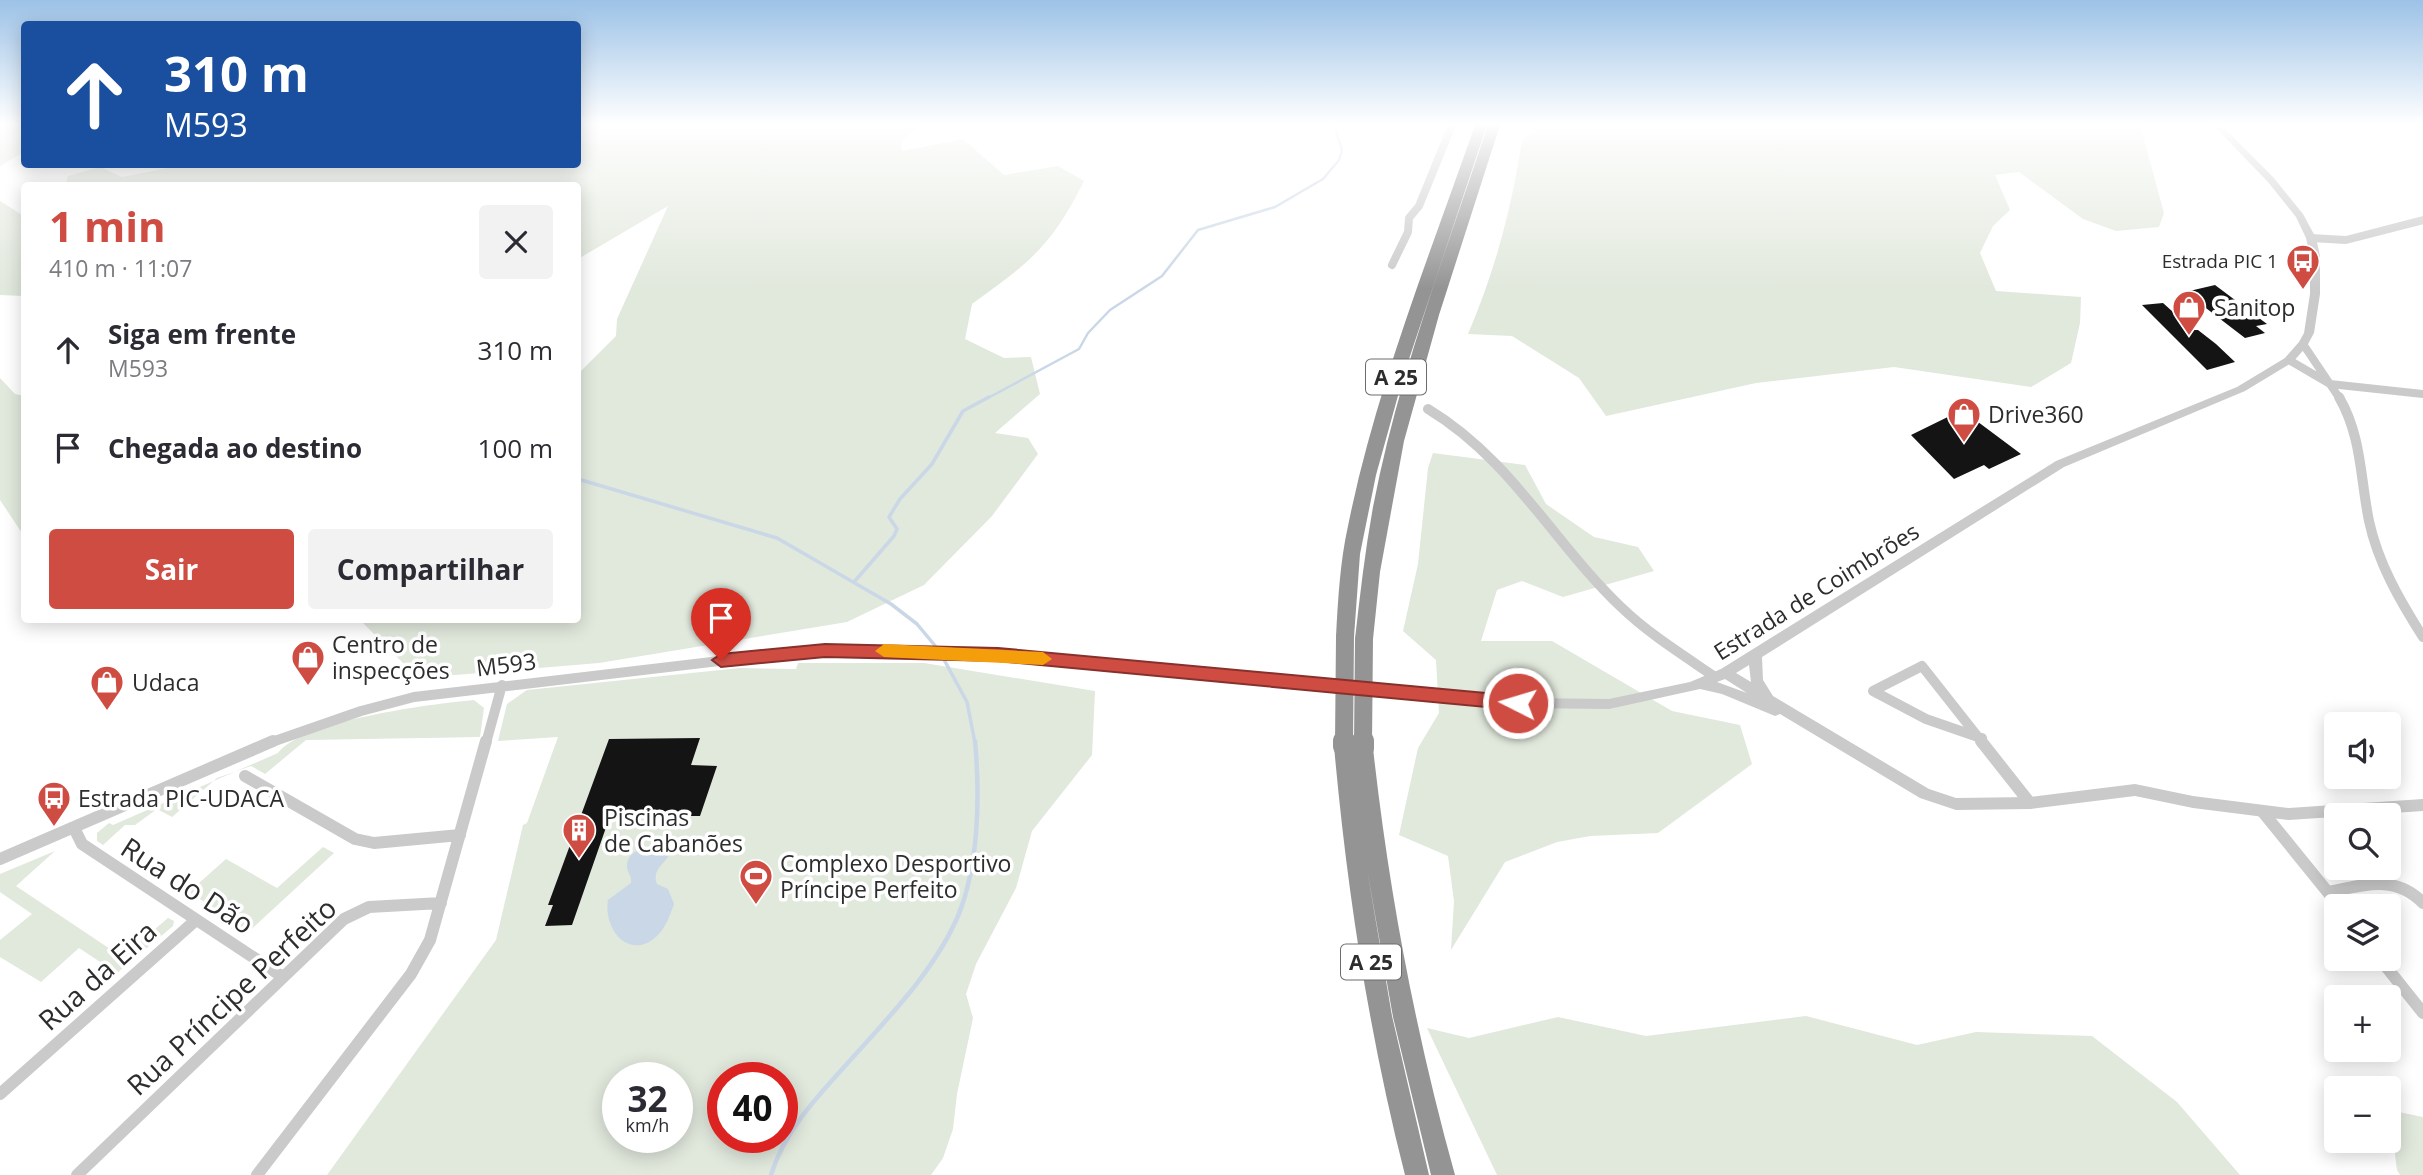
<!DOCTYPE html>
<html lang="pt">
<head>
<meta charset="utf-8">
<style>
  :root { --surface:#fff; --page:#f2f2f3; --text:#2b2b33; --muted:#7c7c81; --accent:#cf4c43 }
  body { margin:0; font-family:"Open Sans",sans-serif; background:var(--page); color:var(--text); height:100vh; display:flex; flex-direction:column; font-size:26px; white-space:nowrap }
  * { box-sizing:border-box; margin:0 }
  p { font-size:23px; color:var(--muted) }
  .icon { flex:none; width:38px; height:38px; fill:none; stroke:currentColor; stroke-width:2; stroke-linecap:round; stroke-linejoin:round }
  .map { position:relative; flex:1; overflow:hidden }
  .details { position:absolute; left:21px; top:182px; width:560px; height:441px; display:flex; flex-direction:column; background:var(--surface); border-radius:7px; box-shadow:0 4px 18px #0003 }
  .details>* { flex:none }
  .banner { position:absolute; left:21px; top:21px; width:560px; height:147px; border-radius:7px; box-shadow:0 4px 18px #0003; background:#1a4fa0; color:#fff; overflow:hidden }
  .buttons { position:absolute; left:2324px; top:712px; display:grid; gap:14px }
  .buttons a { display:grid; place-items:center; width:77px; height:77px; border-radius:7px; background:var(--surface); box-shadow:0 4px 18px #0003; font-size:35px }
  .speed { position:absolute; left:602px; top:1062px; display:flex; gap:14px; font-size:35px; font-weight:700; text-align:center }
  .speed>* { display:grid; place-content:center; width:91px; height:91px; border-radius:50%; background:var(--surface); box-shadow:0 4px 18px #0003; line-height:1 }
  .speed small { font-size:18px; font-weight:400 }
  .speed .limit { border:10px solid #d22; background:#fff; color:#111 }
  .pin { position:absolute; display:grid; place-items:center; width:60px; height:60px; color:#fff; margin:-72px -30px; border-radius:50% 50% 50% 0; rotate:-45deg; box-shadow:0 0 7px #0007 }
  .pin .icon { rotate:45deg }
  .me { position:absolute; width:77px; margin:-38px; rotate:275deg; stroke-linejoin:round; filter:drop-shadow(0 0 5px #0008) }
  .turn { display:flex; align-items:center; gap:24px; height:147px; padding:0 28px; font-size:32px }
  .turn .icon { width:91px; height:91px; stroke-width:2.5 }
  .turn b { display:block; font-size:49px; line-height:60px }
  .round { display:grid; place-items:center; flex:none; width:74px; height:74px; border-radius:7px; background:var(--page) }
  .head { display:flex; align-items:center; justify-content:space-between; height:119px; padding:0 28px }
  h1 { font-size:42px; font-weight:700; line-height:52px; color:var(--accent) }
  .cta { display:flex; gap:14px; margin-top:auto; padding:14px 28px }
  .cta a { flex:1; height:80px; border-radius:7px; background:var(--accent); color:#fff; font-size:28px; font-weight:700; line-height:80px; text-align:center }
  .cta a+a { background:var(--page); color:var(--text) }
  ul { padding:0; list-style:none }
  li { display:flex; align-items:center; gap:21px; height:98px; padding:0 28px }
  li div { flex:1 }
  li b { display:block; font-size:26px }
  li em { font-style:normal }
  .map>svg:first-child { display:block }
</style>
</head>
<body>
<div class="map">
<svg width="2423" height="1175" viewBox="0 0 2423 1175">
  <rect width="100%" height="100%" fill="#fff"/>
  <!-- green -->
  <path fill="#e1e8dc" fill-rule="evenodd" d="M0 125H24V152L0 166Z
    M578 125H921L901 142 902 151 963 139 1004 175 1058 166 1084 181C1051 247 1030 262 972 304L965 339 1004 358 1031 357 1040 394 995 433 1028 438 1038 454 992 516 924 585 847 622 599 663 418 678 360 620H578V374L616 336 617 319 668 206 578 259V186L65 185 68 176 100 167 122 177 188 164H578Z
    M1542 125H2140L2164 213 2159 227 2116 231 2083 219 2019 172 1995 175 2010 210 1993 226 1980 253 1996 291 2081 297 2080 323 2071 363 2031 387 1894 367 1756 383 1606 416 1579 378 1512 336 1468 334C1495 271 1512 207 1522 140Z
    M0 201 24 216V296L0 295Z
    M0 378 15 394 24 396V536L0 500Z
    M1433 453 1525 465 1546 504 1594 537 1638 547 1654 571 1563 597 1522 581 1497 590 1481 641H1552L1672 711 1740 725 1752 764 1658 833 1590 836 1557 842 1505 862 1451 950 1454 901 1448 856 1399 835 1418 748 1439 713 1436 660 1403 631 1418 564 1428 468Z
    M798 663H924L1095 691 1092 755 1032 831 1016 888 976 964 966 994 973 1018 957 1094 953 1129 943 1158 931 1175H327L496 940 523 825 527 823 558 737 498 741 507 704 527 690 740 668 796 669ZM618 1078H677V1138H618ZM723 1078H782V1138H723Z
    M474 700 484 708 480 737 306 740 265 774 251 766 217 778 172 817 157 809 135 825H125L103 845 97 841V833L109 823 113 825 278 753C303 720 432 704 474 700Z
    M323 847 334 853 244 936 229 927 231 919 189 892 226 859 277 888Z
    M55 851 16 886 122 957 168 918 174 921 173 926 117 973 79 948 41 982 0 957V940L32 914 0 892V874Z
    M1806 1016 1917 1045 1976 1032 2092 1036 2177 1102 2240 1175H1497L1427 1028 1469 1038 1558 1017 1646 1036Z
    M2389 1110 2423 1117V1175H2400L2397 1170Z"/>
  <!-- water -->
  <path fill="#cad7e6" d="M654 846 670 851C668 864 651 867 657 884L668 889 674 904C670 915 666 927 658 935 631 962 603 931 608 900L631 883C632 875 627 873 627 866 627 852 643 847 654 846Z"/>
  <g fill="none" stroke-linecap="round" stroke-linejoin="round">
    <!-- stream-far2 -->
    <path stroke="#cad7e6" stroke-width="2.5" d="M986 399 1079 349 1088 333 1110 310 1162 276 1198 230 1275 207 1323 179 1339 160 1342 150 1334 125"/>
    <!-- stream-far1 -->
    <path stroke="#cad7e6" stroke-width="3.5" d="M578 479 777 538 891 604 917 624 937 648
      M854 582 894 536 897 529 889 517 900 499 932 464 963 411 989 397
      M941 654 967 702 975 743"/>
    <!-- stream -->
    <path stroke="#cad7e6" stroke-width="4.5" d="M771 1175C784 1132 816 1098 846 1065 886 1020 934 972 958 916 979 865 980 796 975 741"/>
  </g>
  <!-- building -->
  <path fill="#141414" d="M2215 285 2267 324 2256 326 2265 333 2245 338 2185 292Z
    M2163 303 2193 330H2198L2216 344 2235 362 2207 370 2142 305Z
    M1962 410 2021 454 1989 469 1984 465 1954 479 1911 435Z
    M700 738 691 765 717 766 700 816H610L572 925 545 926 553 905H548L609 739Z"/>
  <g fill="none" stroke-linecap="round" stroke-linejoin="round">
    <!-- minor-far2 -->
    <path stroke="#cacaca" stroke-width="8" d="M2311 238 2346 240 2423 220
      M1392 265 1408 232 1409 218 1419 206 1452 125
      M2303 344 2340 399
      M2289 360 2330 384 2423 394"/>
    <!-- minor-far1 -->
    <path stroke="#cacaca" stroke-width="10" d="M2339 397C2362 437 2360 477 2369 521 2378 563 2400 601 2423 637
      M1428 409C1511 459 1553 542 1621 607 1649 634 1683 655 1715 677
      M1922 666 1978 737 1926 719 1873 691Z
      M1978 737 1982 738
      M1978 737 1983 743
      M269 743 361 711 414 697 770 655 825 651H922
      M486 743 502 685"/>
    <!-- minor -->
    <path stroke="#cacaca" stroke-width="12" d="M1981 741 2030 803
      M245 776 355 839 374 843 460 835
      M2262 811 2339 906
      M74 828 82 844 283 977
      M0 859 273 741
      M2328 892C2363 885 2396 874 2423 903
      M2380 959 2423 1013
      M0 1094 196 920
      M77 1175 344 919 369 907 441 903
      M257 1175 411 974 430 940 486 741"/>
    <!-- tertiary -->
    <path fill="#cacaca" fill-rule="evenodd" d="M2213 125H2221L2274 178 2303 214 2316 238 2320 256V294L2314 333 2307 346 2293 362 2245 391 2064 467 1762 657 1763 680 1773 696 1929 789 1956 798 2030 797 2135 784 2193 796 2289 808 2423 799V811L2289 820 2193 808 2135 796 2030 809 1956 810 1920 798 1780 714 1775 716 1722 694 1700 689 1609 709 1518 708 997 659 922 656 917 655 916 651 917 647 922 646 997 649 1518 698 1609 699 1690 682 1721 669 2056 461 2237 387 2285 358 2299 342 2304 333 2310 294V256L2306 238 2296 217 2268 182ZM1749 665 1751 682 1736 673ZM1725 679 1747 693 1717 682Z"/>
    <!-- motorway -->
    <path fill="#949494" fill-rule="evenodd" d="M1475 125H1487L1404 374 1376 475 1360 554 1354 637 1351 642H1339L1336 637C1338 600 1340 562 1348 526 1376 388 1429 257 1475 125Z
      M1488 125H1500L1439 315 1404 441 1380 572 1373 639 1370 644H1358L1355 639C1360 595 1365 551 1373 507 1398 377 1446 251 1488 125Z
      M1344 738 1351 740 1354 747 1356 742 1363 740 1370 742 1373 748C1389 893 1416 1035 1455 1175H1431L1393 1017 1367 869 1392 1016 1429 1175H1405C1369 1034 1347 891 1334 746L1337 740Z"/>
    <!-- motorway-bridge-far1 -->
    <path stroke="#949494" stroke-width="18" d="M1344 743 1345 637
      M1363 743 1364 639"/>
    <!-- motorway-bridge -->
    <path stroke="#949494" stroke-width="22" d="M1344 746V741
      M1363 748V741"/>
  </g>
  <!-- sky -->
  <linearGradient id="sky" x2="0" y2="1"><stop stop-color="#9cc2e7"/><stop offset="0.43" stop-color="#fff"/><stop offset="1" stop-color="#fff" stop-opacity="0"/></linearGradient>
  <rect width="2423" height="289" fill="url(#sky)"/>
  <!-- route -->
  <path fill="#cf4c43" stroke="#87312c" stroke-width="2" d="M825 644 998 648 1518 696 1527 703 1518 710 998 661 825 657 721 667 712 660 721 654Z"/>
  <!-- slow -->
  <path fill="#f59e0b" d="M884 644 1043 652 1052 659 1043 665 884 657 875 651Z"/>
  <!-- icons -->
  <defs>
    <symbol id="bus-pin" viewBox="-11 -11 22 30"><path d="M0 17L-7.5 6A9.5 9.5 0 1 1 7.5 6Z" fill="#cf4c43" stroke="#fff"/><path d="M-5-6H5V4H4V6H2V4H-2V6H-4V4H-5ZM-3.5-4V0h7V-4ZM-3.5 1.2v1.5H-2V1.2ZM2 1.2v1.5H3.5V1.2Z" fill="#fff"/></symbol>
    <symbol id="shop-pin" viewBox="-11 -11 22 30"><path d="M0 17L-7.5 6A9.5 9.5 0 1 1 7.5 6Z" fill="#cf4c43" stroke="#fff"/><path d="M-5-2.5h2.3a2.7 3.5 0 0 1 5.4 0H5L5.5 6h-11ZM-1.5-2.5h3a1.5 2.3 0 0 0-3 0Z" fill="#fff"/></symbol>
    <symbol id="building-pin" viewBox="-11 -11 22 30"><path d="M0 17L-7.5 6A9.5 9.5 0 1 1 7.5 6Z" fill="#cf4c43" stroke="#fff"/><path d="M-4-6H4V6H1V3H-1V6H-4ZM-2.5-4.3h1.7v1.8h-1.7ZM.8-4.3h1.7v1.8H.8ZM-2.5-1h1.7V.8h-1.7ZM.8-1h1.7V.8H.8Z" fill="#fff"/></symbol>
    <symbol id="stadium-pin" viewBox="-11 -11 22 30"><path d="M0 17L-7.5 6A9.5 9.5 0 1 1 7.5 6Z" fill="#cf4c43" stroke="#fff"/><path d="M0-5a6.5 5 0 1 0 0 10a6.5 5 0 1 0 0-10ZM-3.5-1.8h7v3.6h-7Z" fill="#fff"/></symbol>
  </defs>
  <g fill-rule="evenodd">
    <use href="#bus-pin" x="2284" y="242" width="38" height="52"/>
    <use href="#shop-pin" x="2170" y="288" width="38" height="52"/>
    <use href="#shop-pin" x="1945" y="395" width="38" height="52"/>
    <use href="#shop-pin" x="289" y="638" width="38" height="52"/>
    <use href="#shop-pin" x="88" y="663" width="38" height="52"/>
    <use href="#bus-pin" x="35" y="779" width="38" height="52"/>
    <use href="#building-pin" x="560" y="811" width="38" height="52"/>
    <use href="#stadium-pin" x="737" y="857" width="38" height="52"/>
  </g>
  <g text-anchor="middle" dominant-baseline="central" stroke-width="7" stroke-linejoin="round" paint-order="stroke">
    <!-- far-poi labels -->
    <g font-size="19" fill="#2d2d2d" stroke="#fff" text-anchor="end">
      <text x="2278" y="261">Estrada PIC 1</text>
    </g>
    <!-- shield labels -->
    <g fill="#fff" stroke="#6c6c6c" stroke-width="2">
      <rect x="1366" y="359.5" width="60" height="35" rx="5"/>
      <rect x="1341" y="944.5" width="60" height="35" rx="5"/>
    </g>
    <g font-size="21" font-weight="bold" fill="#2d2d2d">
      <text x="1396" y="377">A 25</text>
      <text x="1371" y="962">A 25</text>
    </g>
    <!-- poi labels -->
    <g font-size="23" fill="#2d2d2d" stroke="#fff" text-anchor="start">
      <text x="2214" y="307">Sanitop</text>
      <text x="1988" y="414">Drive360</text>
      <text x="332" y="644">Centro de<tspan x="332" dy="26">inspecções</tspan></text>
      <text x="132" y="682">Udaca</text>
      <text x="78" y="798">Estrada PIC-UDACA</text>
      <text x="604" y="817">Piscinas<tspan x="604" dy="26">de Cabanões</tspan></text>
      <text x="780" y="863">Complexo Desportivo<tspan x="780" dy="26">Príncipe Perfeito</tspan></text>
    </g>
    <!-- street labels -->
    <g font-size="23" fill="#2d2d2d" stroke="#fff">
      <text transform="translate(1816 591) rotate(-32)">Estrada de Coimbrões</text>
      <text transform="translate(506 664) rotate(-7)">M593</text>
    </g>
    <!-- near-street labels -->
    <g font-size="28" fill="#2d2d2d" stroke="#fff">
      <text transform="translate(188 885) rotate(33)">Rua do Dão</text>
      <text transform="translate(97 975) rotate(-42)">Rua da Eira</text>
      <text transform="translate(231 996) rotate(-43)">Rua Príncipe Perfeito</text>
    </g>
  </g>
</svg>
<div class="buttons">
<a><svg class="icon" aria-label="sound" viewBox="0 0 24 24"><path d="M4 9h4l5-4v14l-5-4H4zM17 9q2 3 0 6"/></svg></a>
<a><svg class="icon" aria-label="search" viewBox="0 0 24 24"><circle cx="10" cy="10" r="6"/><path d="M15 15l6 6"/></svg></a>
<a><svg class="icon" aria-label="layers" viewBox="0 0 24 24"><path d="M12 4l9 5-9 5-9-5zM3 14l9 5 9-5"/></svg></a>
<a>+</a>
<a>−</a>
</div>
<div class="speed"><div>32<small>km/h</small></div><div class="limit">40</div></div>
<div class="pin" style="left:721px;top:660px;background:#d93025"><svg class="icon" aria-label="arrive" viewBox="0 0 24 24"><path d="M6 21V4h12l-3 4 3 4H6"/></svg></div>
<svg class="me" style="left:1518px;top:703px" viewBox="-20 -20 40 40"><circle r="17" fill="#cf4c43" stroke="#fff" stroke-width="3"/><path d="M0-11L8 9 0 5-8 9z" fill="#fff"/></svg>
<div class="banner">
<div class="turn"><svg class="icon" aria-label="ahead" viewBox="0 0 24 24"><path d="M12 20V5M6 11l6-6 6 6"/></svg><div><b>310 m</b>M593</div></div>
</div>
<section class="details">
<div class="head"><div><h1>1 min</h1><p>410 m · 11:07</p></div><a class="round"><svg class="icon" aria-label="close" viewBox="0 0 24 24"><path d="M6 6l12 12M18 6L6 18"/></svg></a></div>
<ul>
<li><svg class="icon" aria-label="ahead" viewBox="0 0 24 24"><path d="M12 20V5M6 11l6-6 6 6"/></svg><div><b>Siga em frente</b><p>M593</p></div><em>310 m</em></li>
<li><svg class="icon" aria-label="arrive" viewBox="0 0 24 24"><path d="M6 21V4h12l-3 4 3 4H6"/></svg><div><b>Chegada ao destino</b></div><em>100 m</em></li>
</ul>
<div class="cta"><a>Sair</a><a>Compartilhar</a></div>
</section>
</div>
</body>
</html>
